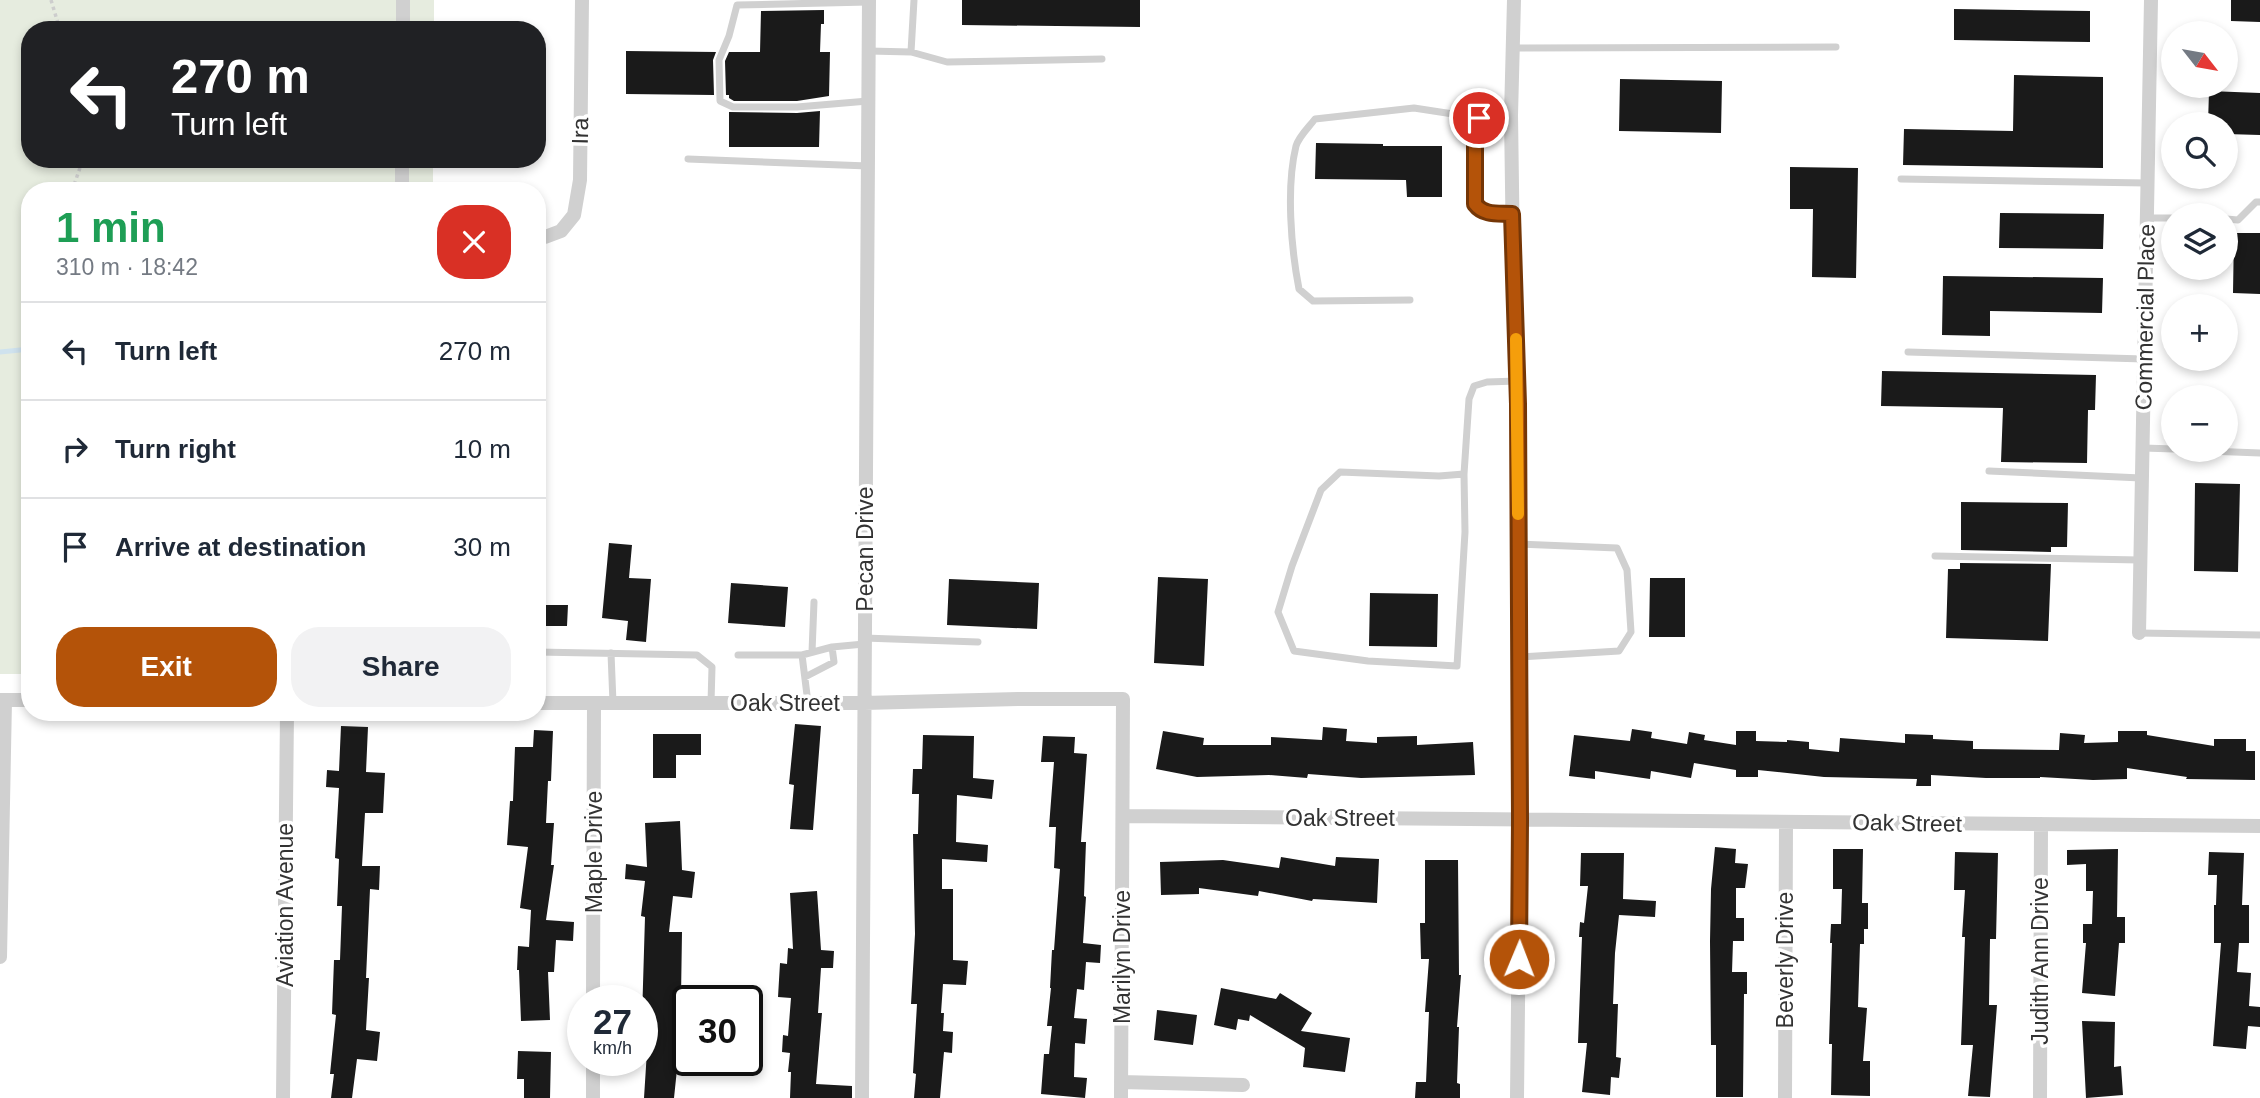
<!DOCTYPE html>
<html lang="en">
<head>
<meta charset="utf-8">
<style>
  :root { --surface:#fff; --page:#f2f2f3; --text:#1f2937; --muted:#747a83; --line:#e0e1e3; --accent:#b45309 }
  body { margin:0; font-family:Helvetica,sans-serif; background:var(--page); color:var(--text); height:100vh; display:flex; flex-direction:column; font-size:26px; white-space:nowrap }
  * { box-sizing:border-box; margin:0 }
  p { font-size:23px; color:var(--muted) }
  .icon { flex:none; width:38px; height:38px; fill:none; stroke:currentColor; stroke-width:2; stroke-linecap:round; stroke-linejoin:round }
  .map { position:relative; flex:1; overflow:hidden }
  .details { position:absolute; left:21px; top:182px; width:525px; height:539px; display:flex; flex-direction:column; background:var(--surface); border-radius:28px; box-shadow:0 4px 10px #0003 }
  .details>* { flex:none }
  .guide { position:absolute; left:21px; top:21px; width:525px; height:147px; border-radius:28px; box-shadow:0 4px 10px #0003; background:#202124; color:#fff; overflow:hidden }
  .needle { width:46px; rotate:121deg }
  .fabs { position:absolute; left:2161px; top:21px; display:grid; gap:14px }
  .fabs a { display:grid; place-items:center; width:77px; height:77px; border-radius:50%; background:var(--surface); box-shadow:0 4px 10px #0003; font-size:35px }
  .speed { position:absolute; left:567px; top:985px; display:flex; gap:14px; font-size:35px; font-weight:700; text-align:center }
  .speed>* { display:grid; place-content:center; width:91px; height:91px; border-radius:50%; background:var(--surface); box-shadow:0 4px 10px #0003; line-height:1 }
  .speed small { font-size:18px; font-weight:400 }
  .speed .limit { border:4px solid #111; border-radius:10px; background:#fff; color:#111 }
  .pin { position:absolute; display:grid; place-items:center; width:60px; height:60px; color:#fff; margin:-30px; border:4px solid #fff; border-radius:50%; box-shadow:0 2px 7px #0007 }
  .me { position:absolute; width:77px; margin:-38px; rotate:1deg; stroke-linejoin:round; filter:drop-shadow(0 0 5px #0008) }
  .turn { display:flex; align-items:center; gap:24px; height:147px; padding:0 35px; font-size:32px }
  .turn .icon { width:91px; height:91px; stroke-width:2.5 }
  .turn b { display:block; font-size:49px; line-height:60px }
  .round { display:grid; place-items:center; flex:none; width:74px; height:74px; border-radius:28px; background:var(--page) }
  .head { display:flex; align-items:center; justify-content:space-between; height:119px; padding:0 35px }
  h1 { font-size:42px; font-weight:700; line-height:52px; color:#1e9e55 }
  .cta { display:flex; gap:14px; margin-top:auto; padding:14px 35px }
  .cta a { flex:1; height:80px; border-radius:28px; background:var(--accent); color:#fff; font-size:28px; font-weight:700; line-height:80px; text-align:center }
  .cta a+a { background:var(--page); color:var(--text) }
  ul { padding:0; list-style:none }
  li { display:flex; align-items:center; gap:21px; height:98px; padding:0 35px; border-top:2px solid var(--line) }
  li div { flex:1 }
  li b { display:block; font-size:26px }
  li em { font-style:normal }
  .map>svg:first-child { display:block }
</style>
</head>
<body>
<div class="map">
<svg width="2260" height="1098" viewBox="0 0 2260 1098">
  <rect width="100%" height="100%" fill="#fff"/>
  <!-- green -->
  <path fill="#e6ecdf" d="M0 0H434V30H30V159H433V191H30V674H0Z"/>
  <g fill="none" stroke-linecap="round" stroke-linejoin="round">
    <!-- stream -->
    <path stroke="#cfe2ee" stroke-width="5" d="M0 352 30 349"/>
  </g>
  <!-- building -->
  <path fill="#1a1a1a" d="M962 0H1140V27L962 25Z
    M2231 0H2260V22L2231 21Z
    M1954 9 2090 11V42L1954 40Z
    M824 10V24H821L820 52H830L829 96 797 101H734L729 98V95H726L725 61 729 52H760L761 11Z
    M626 51 716 52 713 60 714 95 626 94Z
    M2014 75 2103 77V168L1903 165 1904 129 2013 131Z
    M1620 79 1722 81 1721 133 1619 131Z
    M2209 91 2260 93V135L2226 134V124H2208Z
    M820 111 819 147H729V112L797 113Z
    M1316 143 1383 144V146H1442V197H1407L1406 180 1315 179Z
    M1790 167 1858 168 1856 278 1812 277 1813 209H1790Z
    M2000 213 2104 214 2103 249 1999 248Z
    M2234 233H2260V294L2233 293Z
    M1943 276 2103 278 2102 313 1990 311V336L1942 335Z
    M1882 371 2096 375 2095 410H2088L2087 463 2001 462 2003 408 1881 406Z
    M2195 483 2240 484 2238 572 2194 571Z
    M1961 502 2068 503 2067 547H2051V552L1961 550Z
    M609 543 632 545 629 578 651 579 646 642 626 640 628 621 602 618Z
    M1960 563 2051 564 2048 641 1946 638 1948 569H1960Z
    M1158 577 1208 579 1204 666 1154 663Z
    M1650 578H1685V637H1649Z
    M949 579 1039 583 1037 629 947 625Z
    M731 583 788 587 785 627 728 623Z
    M1370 593 1438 594 1437 647 1369 646Z
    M537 605H568L567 626H537Z
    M795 724 821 726 813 830 790 829 794 785 789 784Z
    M341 726 368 727 366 772 385 773 383 813H365L362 866H380L379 890 370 889 366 978H369L366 1030 380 1032 377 1061 357 1059 352 1098H331L334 1074H330L336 1015 332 1014 334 960H340L342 906H337L339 859 335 858 339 788 326 787 327 770 339 771Z
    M1323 727 1347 729 1346 741 1377 743V737L1417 736V745L1473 742 1475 775 1361 778 1308 774 1307 778 1269 775 1197 777 1156 769 1163 731 1204 738 1203 745H1271V737L1322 740Z
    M1632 729 1652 732 1651 738 1687 744 1689 732 1705 735 1704 740 1736 745V731H1756V741L1787 742V740L1809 742V749L1839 752 1840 738 1905 743V734L1933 735V739L1973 741V749L2059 750 2060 733 2085 735 2084 743 2118 742V731H2147V735L2214 746V739H2246V751H2255V780L2186 779 2187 777 2127 768V779L2093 780 2040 777V778H1986L1931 775V786H1916L1917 779 1824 777 1758 770V777H1736V770L1694 763 1691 778 1651 771 1650 779 1595 771V779L1569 776 1574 735 1630 741Z
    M534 730 553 731 551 781H548L546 823H554L551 865H554L546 920 574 922 573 941 556 940 554 972H548L550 1020 521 1021 519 970H517L518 946 529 947 531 910 520 908 528 847 507 845 510 801H513L515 747H533Z
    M653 734H701V755H676V778H653Z
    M923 735 974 736 973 778 994 780 992 799 957 795 956 842 988 845 987 862 942 859V889H953V960L968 961 966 985 943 984 941 1013H944L943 1031 953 1032 952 1053 944 1052 940 1098H914L916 1074 913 1073 917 1004H911L915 934 913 834H918L919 794H912L913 769H922Z
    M1043 736 1075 737 1074 753 1087 754 1081 842H1086L1084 896 1086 897 1083 943 1101 945 1100 963 1086 962 1084 990 1077 989 1074 1018 1087 1019 1085 1044 1075 1043 1074 1077 1087 1078 1085 1098 1041 1094 1044 1054H1049L1052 1026H1047L1051 988H1050L1052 950H1054L1060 869 1054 868 1056 827H1049L1054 762H1041Z
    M680 821 682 870 695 872 692 898 673 896 669 932H682L681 997 689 998 684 1051 679 1050 674 1098H644L649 1019 642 1018 645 917 641 916 645 881 625 879 626 864 647 867 645 823Z
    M1715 847 1736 849 1735 863 1748 864 1745 888H1736V918H1744V941H1733L1732 972H1747V994H1744L1743 1097H1716V1045H1711L1710 941 1711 889Z
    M1833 849H1863L1862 903H1868V929H1864V944H1860L1858 1007 1867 1008 1863 1061H1870V1096L1831 1095 1832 1044H1829L1832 943H1830L1831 924H1841L1842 889H1833Z
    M2118 849 2117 917H2125V943H2119L2115 996 2082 993 2086 943H2083V924H2092L2093 891H2086V864L2067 865V850Z
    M1955 852 1998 853 1996 939H1990L1989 1005H1997L1990 1097 1968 1096 1973 1045H1961L1965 937H1962L1965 890H1954Z
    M2209 852 2244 853 2242 905H2249V943H2239L2237 972 2251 973 2249 1006 2260 1007V1027L2248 1026 2246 1049 2213 1046 2221 943H2214V905H2216L2217 875H2208Z
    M1581 853H1624L1623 899 1656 901 1655 917 1619 915 1615 953 1613 1004H1618L1616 1057 1621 1058 1619 1078 1611 1077 1610 1095 1582 1092 1587 1043H1578L1582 937H1579L1580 922 1584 923 1588 886H1580Z
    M1281 857 1335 866 1336 857 1379 859 1377 903 1313 899 1312 901 1259 891 1258 896 1199 888V894L1161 895 1160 862 1223 860 1279 868Z
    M1425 860H1458L1459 975H1461L1457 1027H1459L1457 1083 1460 1084V1098H1415L1416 1082H1426L1429 1012H1425L1429 959H1421L1420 923H1425Z
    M817 891 821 950 834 951 833 968H821L818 1013H822L816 1084 852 1086V1098H790L791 1072H788L790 1053 782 1052 783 1035 788 1036 791 998 778 997 780 963 787 964 788 948 793 949 790 893Z
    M1221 988 1276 999 1280 993 1312 1013 1301 1031 1350 1038 1345 1072 1303 1067 1305 1048 1250 1015 1249 1021 1238 1019 1236 1030 1214 1025Z
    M1157 1010 1197 1015 1193 1045 1154 1040Z
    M2082 1021 2115 1022 2114 1067 2121 1066 2123 1095 2086 1098Z
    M518 1051 551 1052 550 1098H524V1079H517Z"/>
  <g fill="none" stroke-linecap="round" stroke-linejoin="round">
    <!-- path -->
    <path stroke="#cdcdcd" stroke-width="3.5" stroke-dasharray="3.5 3.5" stroke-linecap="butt" d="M51 0 60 30
      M72 191 83 159"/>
    <!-- service -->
    <path stroke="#d0d0d0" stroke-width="7" d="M1513 48 1836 47
      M869 51 911 52 914 0
      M911 52 947 62 1102 59
      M868 101 797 107H733L720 101 719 60 729 36 737 5 868 2
      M1511 108H1494L1484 112 1475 125 1473 190 1475 204 1480 211 1512 214
      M688 159 868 166
      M1901 179 2147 183
      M2147 218H2174
      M2226 219 2238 220 2256 202H2260
      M1410 300 1313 301 1299 289C1291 248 1286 187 1296 146 1299 136 1309 127 1315 119L1414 108 1479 118
      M1908 352 2144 359
      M2143 448 2174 449
      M2182 450 2260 453
      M1989 471 2141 478
      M1464 474 1439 476 1340 472 1321 490 1292 566 1278 612 1294 651 1368 661 1457 666 1465 532 1464 474 1469 399 1474 386 1487 382 1517 381
      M1519 544 1617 548 1627 570 1631 632 1619 651 1520 657
      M1935 556 2140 560
      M2139 633 2260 635
      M864 638 978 642
      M537 652 697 655 712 667 711 703
      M812 652 814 602
      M611 653 613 703
      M738 655H802L832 647 864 644
      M802 655 808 703
      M805 677 834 662 832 647"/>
    <!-- minor -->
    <path stroke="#d0d0d0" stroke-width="14" d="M1514 0 1511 115 1513 257 1518 404 1520 819 1517 1098
      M403 30V0
      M402 191V159
      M537 236 545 237 561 231 574 215 580 180 582 0
      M2139 633 2151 0
      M0 700H30
      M537 703H864L1018 699H1123L1121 1098
      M1123 816 2260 826
      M0 957 5 700
      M593 1001 594 703
      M1121 1082 1243 1085
      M283 1098 287 712
      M593 1098V1060
      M862 1098 869 0
      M1785 1098 1786 822
      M2040 1098 2041 824"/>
  </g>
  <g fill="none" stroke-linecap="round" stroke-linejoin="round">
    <defs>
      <path id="route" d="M1479 118 1475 125V204C1484 216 1499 213 1512 214L1518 404 1520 820 1519 959"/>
    </defs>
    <!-- route casing -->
    <use href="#route" stroke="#753606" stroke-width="18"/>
    <!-- route -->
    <use href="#route" stroke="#b45309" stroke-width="12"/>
    <!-- slow -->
    <path stroke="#f59e0b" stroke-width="12" d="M1516 339 1518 514"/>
  </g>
  <g text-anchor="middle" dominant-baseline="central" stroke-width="7" stroke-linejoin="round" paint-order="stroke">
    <!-- street labels -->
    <g font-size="23" fill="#333" stroke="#fff">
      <text transform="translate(580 131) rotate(-89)">Ira</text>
      <text transform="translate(2145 317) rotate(-89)">Commercial Place</text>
      <text transform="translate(865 549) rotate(-90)">Pecan Drive</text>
      <text x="785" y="703">Oak Street</text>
      <text x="1340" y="818">Oak Street</text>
      <text transform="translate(1907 823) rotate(1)">Oak Street</text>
      <text transform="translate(594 852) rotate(-90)">Maple Drive</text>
      <text transform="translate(285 905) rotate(-90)">Aviation Avenue</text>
      <text transform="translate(1122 957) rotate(-90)">Marilyn Drive</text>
      <text transform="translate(1785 960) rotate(-90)">Beverly Drive</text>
      <text transform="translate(2040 961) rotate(-90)">Judith Ann Drive</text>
    </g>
  </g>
</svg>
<div class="fabs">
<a><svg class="needle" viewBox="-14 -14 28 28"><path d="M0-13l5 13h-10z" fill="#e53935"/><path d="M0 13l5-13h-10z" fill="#747a83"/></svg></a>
<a><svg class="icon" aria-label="search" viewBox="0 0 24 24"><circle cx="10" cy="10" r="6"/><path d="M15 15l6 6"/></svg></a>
<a><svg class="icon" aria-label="layers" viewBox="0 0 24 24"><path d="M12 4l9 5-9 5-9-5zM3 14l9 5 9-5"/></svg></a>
<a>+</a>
<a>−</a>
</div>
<div class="speed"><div>27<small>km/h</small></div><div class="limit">30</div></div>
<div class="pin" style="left:1479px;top:118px;background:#d93025"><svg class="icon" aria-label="arrive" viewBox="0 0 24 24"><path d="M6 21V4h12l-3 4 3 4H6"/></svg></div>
<svg class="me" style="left:1519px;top:959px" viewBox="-20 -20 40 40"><circle r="17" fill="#b45309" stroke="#fff" stroke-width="3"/><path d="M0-11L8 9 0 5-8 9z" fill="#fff"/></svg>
<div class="guide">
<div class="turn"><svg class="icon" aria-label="left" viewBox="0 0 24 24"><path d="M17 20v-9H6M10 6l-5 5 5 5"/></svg><div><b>270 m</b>Turn left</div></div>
</div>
<section class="details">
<div class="head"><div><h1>1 min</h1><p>310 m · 18:42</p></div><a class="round" style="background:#d93025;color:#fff"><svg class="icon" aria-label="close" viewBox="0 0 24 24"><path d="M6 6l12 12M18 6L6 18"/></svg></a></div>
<ul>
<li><svg class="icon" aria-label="left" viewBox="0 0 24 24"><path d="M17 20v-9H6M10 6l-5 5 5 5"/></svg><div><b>Turn left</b></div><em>270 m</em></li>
<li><svg class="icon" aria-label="right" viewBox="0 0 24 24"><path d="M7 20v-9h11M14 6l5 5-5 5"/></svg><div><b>Turn right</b></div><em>10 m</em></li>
<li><svg class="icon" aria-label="arrive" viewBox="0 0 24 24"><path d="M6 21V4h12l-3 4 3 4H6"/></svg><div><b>Arrive at destination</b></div><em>30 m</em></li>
</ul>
<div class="cta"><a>Exit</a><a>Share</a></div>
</section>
</div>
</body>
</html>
